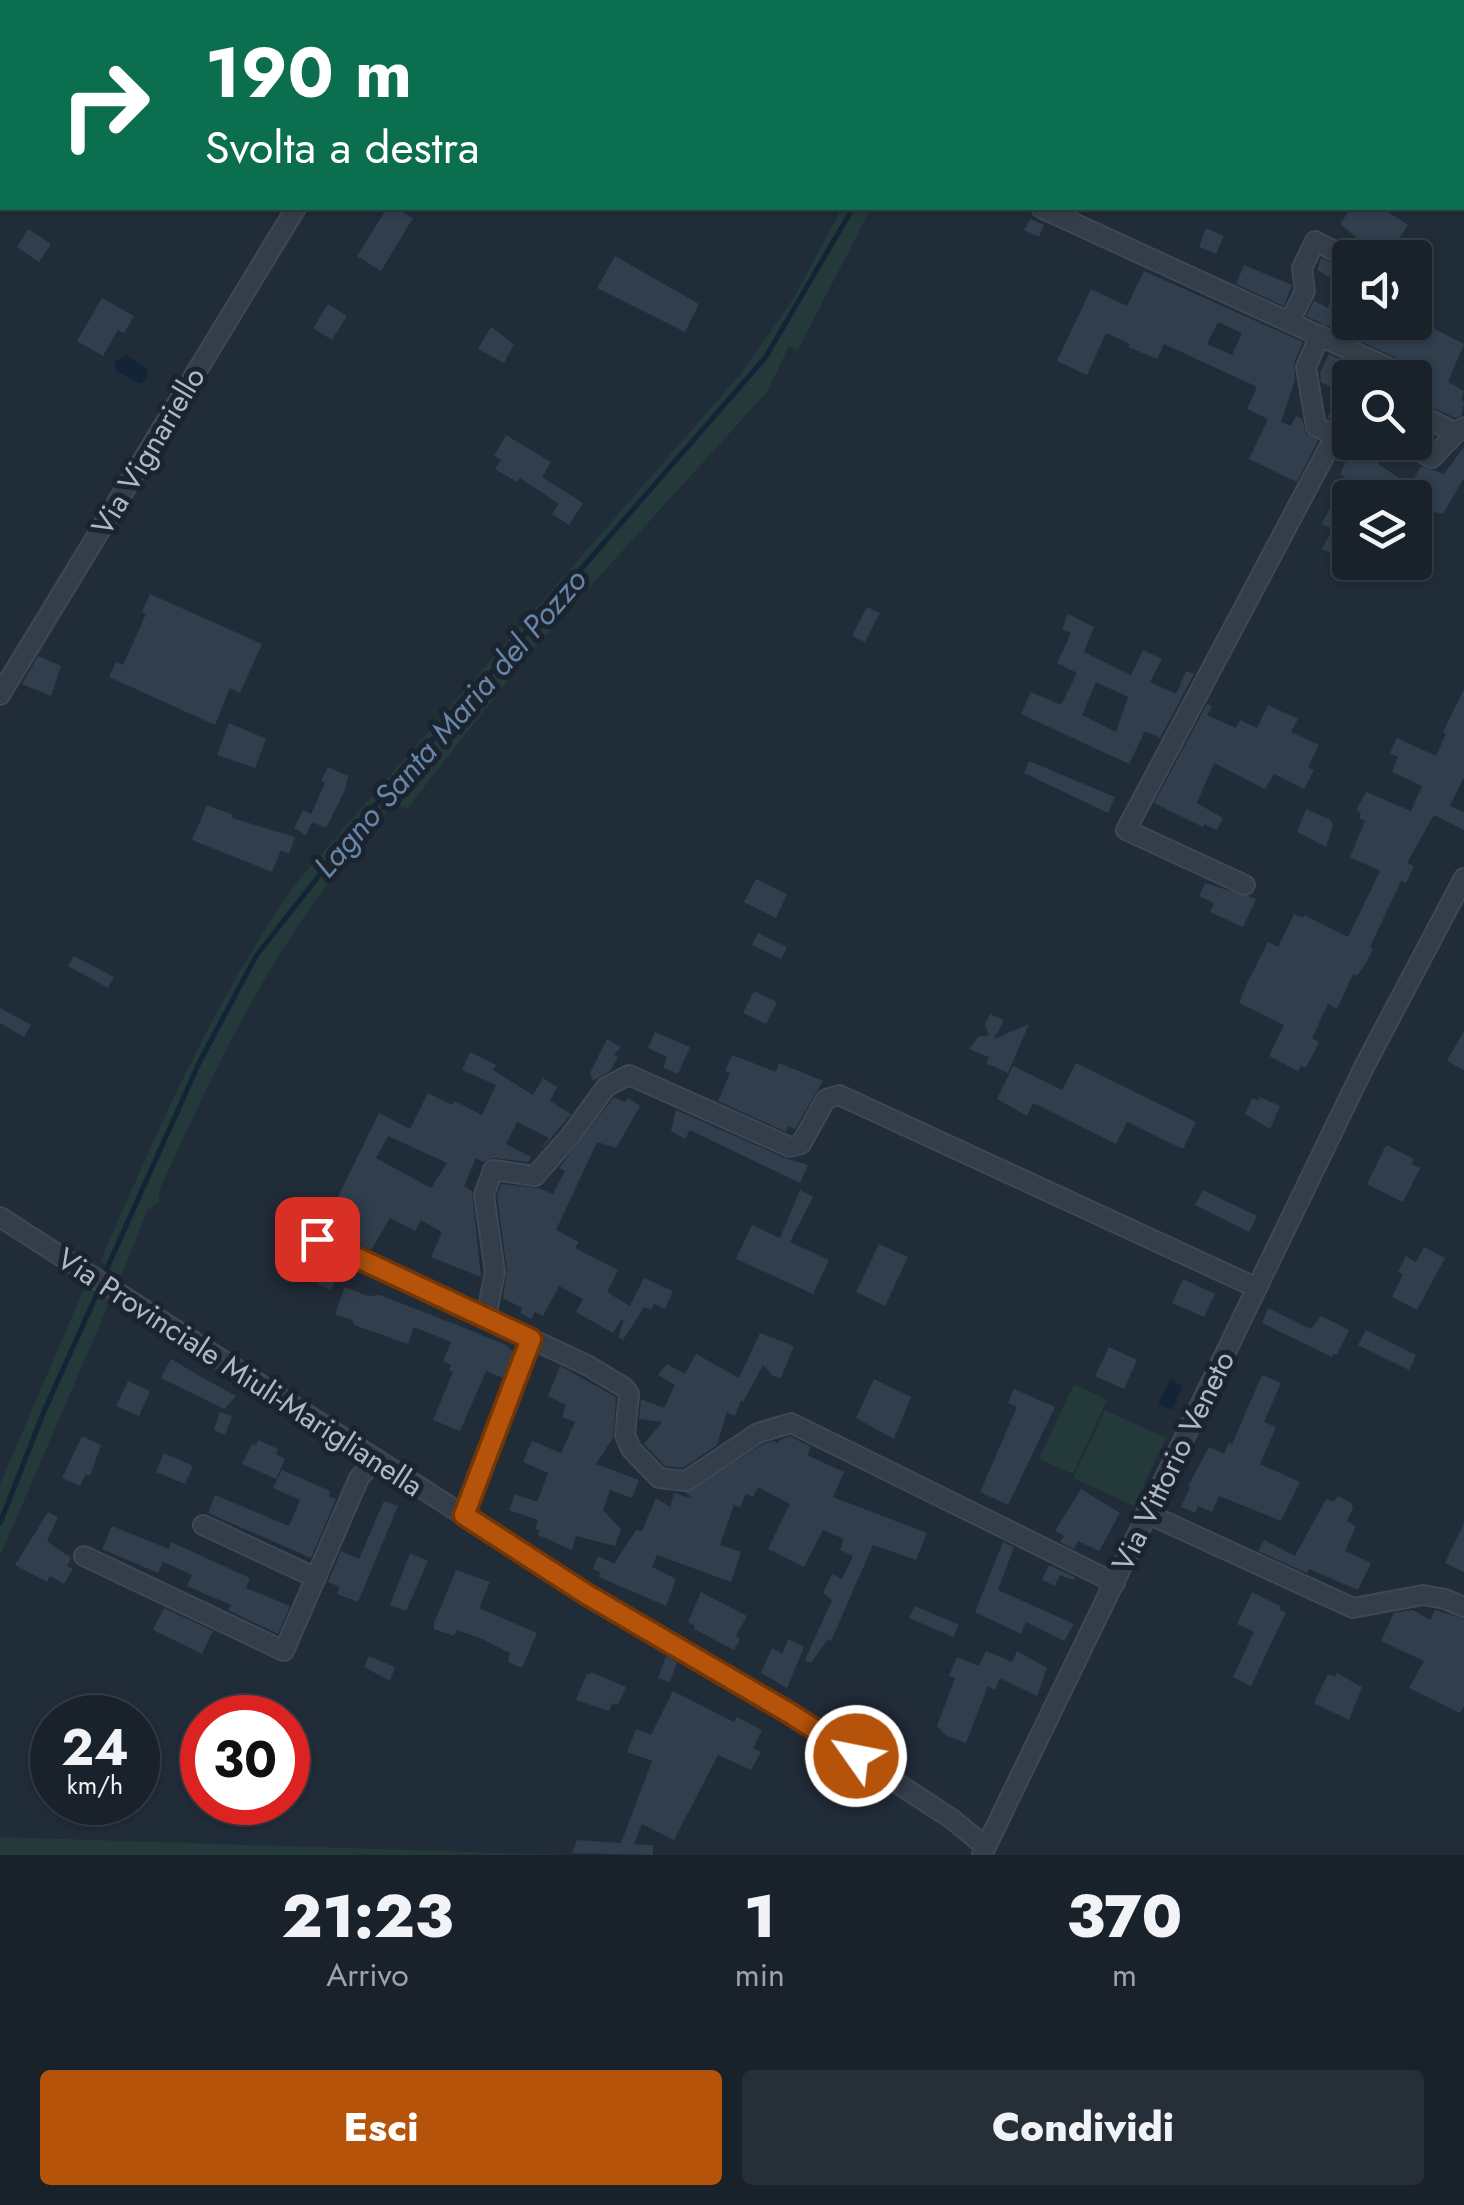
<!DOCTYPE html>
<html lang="it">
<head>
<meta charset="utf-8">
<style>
  :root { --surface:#19212b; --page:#262e37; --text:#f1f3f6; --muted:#9fa3a9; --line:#373e47; --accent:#b45309 }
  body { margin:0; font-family:Jost,sans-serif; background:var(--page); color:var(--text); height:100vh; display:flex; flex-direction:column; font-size:38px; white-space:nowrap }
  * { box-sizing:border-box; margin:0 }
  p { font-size:32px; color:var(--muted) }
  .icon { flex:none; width:55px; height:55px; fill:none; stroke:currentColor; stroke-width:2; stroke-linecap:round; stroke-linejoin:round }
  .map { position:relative; height:1855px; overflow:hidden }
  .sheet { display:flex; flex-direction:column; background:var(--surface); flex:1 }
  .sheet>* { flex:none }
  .hud { position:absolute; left:0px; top:0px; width:1465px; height:210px; box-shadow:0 2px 8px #0004,0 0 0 2px var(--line); background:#0b6e4f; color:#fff; overflow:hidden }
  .fabs { position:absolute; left:1332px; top:240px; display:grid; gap:20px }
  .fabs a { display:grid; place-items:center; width:100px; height:100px; border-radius:10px; background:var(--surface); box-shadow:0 2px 8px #0004,0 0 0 2px var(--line); font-size:50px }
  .speed { position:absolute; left:30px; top:1695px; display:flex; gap:20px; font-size:50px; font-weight:700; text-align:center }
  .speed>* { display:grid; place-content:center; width:130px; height:130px; border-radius:50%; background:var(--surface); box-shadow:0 2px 8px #0004,0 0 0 2px var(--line); line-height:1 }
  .speed small { font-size:25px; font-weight:400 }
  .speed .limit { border:15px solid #d22; background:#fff; color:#111 }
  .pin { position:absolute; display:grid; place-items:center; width:85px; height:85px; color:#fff; margin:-42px; border-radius:20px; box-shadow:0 5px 15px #0006 }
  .me { position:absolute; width:110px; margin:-55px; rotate:303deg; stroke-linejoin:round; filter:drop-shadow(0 0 8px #0008) }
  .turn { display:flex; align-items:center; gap:35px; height:210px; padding:0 40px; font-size:45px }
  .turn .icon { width:130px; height:130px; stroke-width:2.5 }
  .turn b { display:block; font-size:70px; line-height:85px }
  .eta { display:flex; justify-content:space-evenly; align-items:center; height:170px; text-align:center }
  .eta b { font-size:60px; font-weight:800; line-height:70px }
  .cta { display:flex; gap:20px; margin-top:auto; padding:20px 40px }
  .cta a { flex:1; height:115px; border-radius:10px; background:var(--accent); color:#fff; font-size:40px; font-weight:800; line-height:115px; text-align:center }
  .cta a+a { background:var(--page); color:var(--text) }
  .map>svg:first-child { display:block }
</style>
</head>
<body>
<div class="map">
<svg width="1464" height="1855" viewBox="0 0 1464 1855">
  <rect width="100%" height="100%" fill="#212c39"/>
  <!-- green -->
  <path fill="#23393a" d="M842 208H871L798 350 789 346 767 392 526 657 407 809 393 804C368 836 340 866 316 900 251 990 205 1091 159 1191V1202L148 1209 120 1279 101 1260C158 1129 214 999 297 882L743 371 793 299Z
    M86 1284 111 1299 0 1556V1484Z
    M1074 1384 1107 1400 1073 1474 1039 1459Z
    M1105 1410 1166 1438 1134 1506 1073 1478Z
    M0 1837 565 1855H0Z"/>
  <!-- water -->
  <path fill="#142437" d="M126 355 148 369 146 380 141 384 116 371 115 361Z
    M1170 1379 1183 1386 1172 1410 1158 1404Z"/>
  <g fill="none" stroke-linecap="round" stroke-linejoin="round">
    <!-- stream -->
    <path stroke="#142437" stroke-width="5" d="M953 2 954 0
      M104 1275 199 1063 256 956 365 817 765 358 853 208
      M0 1523 45 1409 97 1294"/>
  </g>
  <!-- building -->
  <path fill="#303e4d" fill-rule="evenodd" d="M387 208H395L413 218 381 271 357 256Z
    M1351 208H1382L1408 225 1386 258H1362L1357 249 1362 242 1340 224Z
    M1030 219 1044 225 1039 237 1024 230Z
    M1206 228 1224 236 1216 254 1199 247Z
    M28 229 51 244 39 262 17 247Z
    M615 256 699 304 685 332 597 288Z
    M1321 258 1350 271V289L1317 270Z
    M1244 265 1292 285 1284 306 1236 284Z
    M1144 271 1303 342 1294 363 1295 380 1281 422 1291 426 1296 416 1302 419 1306 434 1318 441 1297 482 1249 459 1268 419 1247 409 1257 387 1164 344 1157 359 1128 347 1130 344 1106 333 1087 375 1057 361 1091 289 1127 306ZM1218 322 1242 333 1232 355 1207 344Z
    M102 298 134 316 124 333 118 330 103 356 77 341Z
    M1314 301 1328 308 1330 301 1350 309V322H1392L1414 331 1415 327 1428 333 1431 327 1464 344 1448 382 1464 391 1461 400 1464 402 1462 415 1455 418 1417 400 1415 378H1410L1409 366 1403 361 1306 316Z
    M328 304 347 316 332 340 313 328Z
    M491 327 514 344 504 363 478 349Z
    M1329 354 1380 378H1350V427L1327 418 1341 392 1321 382 1320 373Z
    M506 435 551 462 542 477 583 503 569 525 552 514 559 504 520 478 517 482 495 469 501 460 494 456Z
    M1373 442H1390L1378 464 1410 485 1421 466 1444 474 1464 447V478L1443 514 1431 511 1425 523 1415 518V498H1350V545L1344 542 1337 556 1322 549 1333 529 1322 524 1332 504 1339 507 1351 481 1340 474 1345 463 1362 443 1371 446Z
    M150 594 262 644 240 693 230 688 215 725 109 677 116 662 123 665 146 614 142 612Z
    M867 607 880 613 865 642 852 636Z
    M1068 614 1094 627 1084 652 1131 675 1143 650 1162 659 1150 682 1176 694 1186 671 1194 674 1160 738 1145 731 1129 764 1021 714 1031 692 1061 705 1077 673 1057 663 1071 633 1062 629ZM1096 682 1128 697 1116 732 1082 715Z
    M38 656 61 666 51 696 22 684Z
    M1464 689V777L1450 806 1464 812V830L1434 815 1407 863 1414 866 1406 883 1401 881 1370 947 1373 949 1366 963 1357 976 1353 974 1337 1009 1328 1004 1312 1038 1319 1042 1306 1068 1301 1066 1298 1071 1269 1056 1284 1025 1239 1003 1246 985 1268 942 1278 947 1294 914 1303 918 1304 915 1348 937 1380 871 1350 857 1365 821 1359 818 1361 813 1356 810 1366 792 1411 811 1422 786 1392 772 1398 757 1390 753 1397 738 1436 756 1446 734 1443 732Z
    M1207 704 1212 706 1207 715 1236 728 1240 720 1257 728 1268 705 1298 719 1291 732 1319 745 1308 767 1314 770 1304 789 1274 774 1265 789 1214 763 1197 803 1223 818 1217 830 1204 824 1203 827 1154 803Z
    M229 723 266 739 255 768 217 755Z
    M1029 761 1115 797 1108 813 1024 773Z
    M328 767 348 776 345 790 326 828 312 822 306 835 294 828 303 810 311 814 325 783 321 781Z
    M207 805 233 815 232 818 295 837 289 854 281 850 272 872 192 840Z
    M1306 809 1331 820 1333 826 1326 847 1297 832Z
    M756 879 787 894 776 918 744 902Z
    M1205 883 1256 899 1243 927 1210 912 1214 903 1199 896Z
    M758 933 787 947 781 959 752 945Z
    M74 956 114 977 108 988 68 966Z
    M754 991 777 1002 766 1024 743 1013Z
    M0 1008 31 1025 24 1037 0 1023Z
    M990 1014 1004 1020 994 1039 1029 1024 1008 1073 986 1063 989 1057 969 1049 978 1037 989 1035 985 1025Z
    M1464 1031V1070L1447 1061Z
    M655 1032 690 1047 678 1074 663 1068 667 1057 648 1048Z
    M607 1039 621 1047 614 1055 618 1057 610 1071 593 1081 590 1073Z
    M470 1052 496 1065 493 1070 533 1095 543 1078 557 1087 550 1101 571 1114 537 1155 549 1138 517 1122 506 1144 531 1157 528 1162 494 1158 483 1162 476 1158 464 1186 472 1191 481 1277 431 1257 442 1232 421 1220 415 1231 390 1218 371 1250 345 1238 352 1226 329 1215 379 1113 410 1129 428 1093 452 1105 455 1101 482 1115 496 1085 462 1070ZM388 1136 447 1163 431 1188 376 1158Z
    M732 1055 776 1072 779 1063 823 1081 795 1129 788 1126 786 1132 718 1101 730 1073 725 1071Z
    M1076 1063 1196 1122 1183 1149 1127 1122 1116 1144 1033 1103 1027 1116 997 1099 1013 1066 1062 1090Z
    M614 1097 625 1102 628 1098 640 1106 616 1148 597 1142 556 1230 579 1242 575 1248 618 1270 607 1292 630 1306 644 1278 673 1291 665 1309 654 1304 651 1310 644 1307 623 1340 618 1337 624 1321 621 1320 613 1333 576 1312 583 1299 559 1286 543 1316 535 1312 531 1319 520 1313 522 1308 503 1298 507 1270 497 1196 501 1184 538 1188 553 1194 565 1171 559 1168Z
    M1260 1097 1280 1106 1270 1129 1245 1114 1252 1098 1258 1101Z
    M676 1110 785 1158 808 1165 800 1183 690 1130 685 1139 671 1131Z
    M1386 1145 1414 1159 1411 1164 1420 1168 1403 1202 1367 1184Z
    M800 1190 813 1197 790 1242 829 1260 813 1294 736 1259 752 1225 780 1238Z
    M1203 1190 1257 1216 1249 1232 1195 1205Z
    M879 1244 908 1257 885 1306 856 1292Z
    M1424 1247 1445 1258 1417 1310 1392 1297 1403 1274 1398 1272 1406 1256 1416 1262Z
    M324 1272 337 1277 331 1290 318 1284Z
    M1183 1279 1215 1294 1204 1317 1172 1303Z
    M345 1287 368 1296 380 1295 462 1327 506 1345 513 1352 503 1378 486 1371 460 1431 433 1420 453 1372 449 1370 451 1365 443 1361 451 1342 414 1327 408 1344 354 1325 352 1320 335 1314Z
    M1268 1308 1311 1329 1321 1316 1349 1330 1337 1355 1333 1354 1332 1357 1262 1323Z
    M1366 1330 1416 1355 1409 1370 1358 1345Z
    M760 1333 794 1346 781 1378 773 1376 763 1365 743 1402 741 1400 735 1416 727 1412 717 1445 683 1468 665 1466 644 1444 662 1422 639 1419 641 1399 664 1408 675 1385 658 1375 667 1364 685 1374 696 1354 739 1378Z
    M1109 1347 1137 1360 1124 1389 1095 1376Z
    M171 1359 196 1374 236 1396 224 1409 161 1378Z
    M560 1366 616 1397 613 1438 596 1464 639 1480 632 1498 610 1490 603 1510 621 1529 615 1546 576 1536 572 1550 538 1535 540 1530 535 1529 538 1520 509 1510 515 1494 537 1502 548 1473 523 1462 532 1441 561 1453 575 1422 562 1417 566 1405 548 1396Z
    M1262 1375 1281 1383 1264 1422 1276 1427 1260 1464 1300 1482 1281 1521 1219 1496 1212 1512 1198 1506 1195 1513 1181 1507 1190 1487 1188 1486 1209 1447 1224 1454 1229 1442 1232 1444Z
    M874 1379 911 1397 894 1439 856 1418Z
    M128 1381 150 1391 139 1416 116 1406Z
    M1014 1389 1055 1407 1008 1505 980 1492 1017 1407 1008 1403Z
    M220 1412 232 1416 225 1435 214 1430Z
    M82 1436 101 1445 90 1476 86 1474 80 1486 62 1478Z
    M790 1436 811 1447 807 1455 844 1472 833 1497 927 1533 916 1560 873 1545 831 1641 828 1639 811 1663 805 1660 832 1600 823 1593 832 1574 842 1579 853 1556 840 1550 844 1539 823 1530 804 1567 768 1549 790 1504 758 1487 753 1497 746 1494 740 1507 734 1505 720 1545 741 1552 731 1582 657 1555 652 1567 676 1579 666 1606 599 1577 601 1572 593 1569 598 1556 614 1564 636 1530 642 1531 656 1498 670 1507 674 1493 693 1499 686 1493 763 1444 774 1441 777 1444 780 1440Z
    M258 1440 278 1449 276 1454 285 1459 276 1479 242 1464 252 1444 256 1445Z
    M164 1453 193 1466 185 1484 156 1472Z
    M282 1470 330 1491 329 1496 336 1499 311 1558 208 1513 215 1495 289 1526 300 1500 273 1488Z
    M1081 1489 1120 1513 1099 1551 1078 1541 1074 1549 1060 1542 1064 1536 1055 1531Z
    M1338 1496 1351 1503 1353 1508 1347 1521 1356 1526 1345 1551 1371 1563 1358 1590 1309 1569 1307 1573 1258 1551 1264 1540 1295 1556 1326 1499 1334 1502Z
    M384 1501 398 1506 358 1602 337 1594 340 1587 328 1582 341 1551 359 1559Z
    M48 1512 58 1517 47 1541 71 1558 67 1566 73 1569 64 1584 50 1576 47 1582 15 1565Z
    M1464 1523V1572L1445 1563Z
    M112 1526 169 1549 171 1542 250 1578 246 1588 290 1606 278 1634 228 1610 231 1605 187 1586 192 1575 163 1562 158 1573 102 1549Z
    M1003 1542 1014 1547 998 1590 1074 1624 1064 1641 1026 1622 1021 1634 975 1612Z
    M410 1553 428 1561 406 1611 390 1605Z
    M1049 1565 1075 1577 1073 1580 1060 1575 1055 1586 1042 1580Z
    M456 1570 490 1582 479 1608 537 1633 522 1668 508 1662 510 1653 482 1639 457 1630 454 1636 434 1629V1623Z
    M701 1592 747 1616 736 1636 740 1639 734 1650 694 1629 695 1626 688 1622Z
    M1252 1592 1281 1606 1280 1610 1286 1612 1251 1686 1233 1677 1254 1632 1237 1624Z
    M915 1606 959 1625 953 1637 909 1618Z
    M164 1608 213 1631 202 1654 153 1630Z
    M1413 1610 1430 1620 1435 1610 1464 1619V1706L1460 1713 1409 1688 1424 1661 1381 1641 1394 1613Z
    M788 1639 804 1647 787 1688 761 1673 772 1648 782 1654Z
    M986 1651 1012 1662 1017 1651 1047 1668 1037 1696 1000 1678 995 1690 988 1686 966 1743 945 1735 937 1726 955 1678 949 1676 957 1657 979 1666Z
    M369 1656 395 1667 390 1681 364 1667Z
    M666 1656 677 1662 670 1682 658 1678Z
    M591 1672 626 1687 618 1705 612 1703 609 1711 576 1700 587 1673 590 1675Z
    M1337 1673 1362 1687 1349 1720 1314 1703 1328 1674 1335 1677Z
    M673 1691 734 1722 737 1717 762 1730 753 1748 761 1752 751 1770 718 1755 674 1840 642 1824 634 1844 653 1845V1855L572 1853 577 1840 621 1843 652 1761 627 1752 636 1729 651 1735Z"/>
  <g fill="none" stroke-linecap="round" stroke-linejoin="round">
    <defs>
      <path id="minor" d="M404 2V0
        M1041 208 1398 372V378
        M1290 321 1305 291 1302 268 1315 241 1350 259
        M1320 335 1306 367 1316 427 1350 441
        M1415 412 1456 433 1464 427
        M1402 442 1432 458 1456 433
        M0 695 296 208
        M1245 885 1126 830 1335 436
        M0 1217 586 1594 791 1714 952 1819 986 1847
        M290 1226 587 1365 625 1388 629 1394 625 1435 631 1449 659 1478 686 1481 758 1433 791 1423 1115 1583
        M486 1318 495 1272 484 1195 493 1170 535 1176 571 1135 606 1087 629 1075 790 1147 801 1144 826 1099 839 1095 1257 1288
        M1146 1513 1353 1608 1423 1595 1445 1599 1464 1607
        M464 1515 531 1339
        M203 1525 316 1578
        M84 1556 284 1651 359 1478 375 1459
        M982 1855 1364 1067 1464 878"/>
    </defs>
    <!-- minor casing -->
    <use href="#minor" stroke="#3e4753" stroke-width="22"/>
    <!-- minor -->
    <use href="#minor" stroke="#343e4a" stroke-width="18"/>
  </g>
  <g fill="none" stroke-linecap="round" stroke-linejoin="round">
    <defs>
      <path id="route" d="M317 1239 531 1339 464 1515 586 1594 791 1714 856 1756"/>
    </defs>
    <!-- route casing -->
    <use href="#route" stroke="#753606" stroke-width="25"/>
    <!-- route -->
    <use href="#route" stroke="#b45309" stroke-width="18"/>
  </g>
  <g text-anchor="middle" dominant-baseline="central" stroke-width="10" stroke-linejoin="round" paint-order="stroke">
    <!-- street labels -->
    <g font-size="30" fill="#afb9c6" stroke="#1a232e">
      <text transform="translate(148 451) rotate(-59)">Via Vignariello</text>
      <text transform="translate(240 1372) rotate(33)">Via Provinciale Miuli-Mariglianella</text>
      <text transform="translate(1173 1461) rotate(-64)">Via Vittorio Veneto</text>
    </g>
    <!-- water labels -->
    <g font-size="32" font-style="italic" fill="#6785a6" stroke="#1a232e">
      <text transform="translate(450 723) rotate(-49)">Lagno Santa Maria del Pozzo</text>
    </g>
  </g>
</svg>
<div class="fabs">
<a><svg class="icon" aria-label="sound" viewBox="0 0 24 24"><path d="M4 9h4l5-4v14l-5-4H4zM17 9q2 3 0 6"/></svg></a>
<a><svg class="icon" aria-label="search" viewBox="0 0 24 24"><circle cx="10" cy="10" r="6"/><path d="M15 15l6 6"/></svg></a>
<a><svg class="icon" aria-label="layers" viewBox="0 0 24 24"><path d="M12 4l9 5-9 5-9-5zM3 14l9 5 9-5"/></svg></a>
</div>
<div class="speed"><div>24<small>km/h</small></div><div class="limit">30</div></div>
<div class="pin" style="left:317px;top:1239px;background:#d93025"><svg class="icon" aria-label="arrive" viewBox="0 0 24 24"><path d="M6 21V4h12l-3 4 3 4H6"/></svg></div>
<svg class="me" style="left:856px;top:1756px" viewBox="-20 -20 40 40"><circle r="17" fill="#b45309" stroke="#fff" stroke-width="3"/><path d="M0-11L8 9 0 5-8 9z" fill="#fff"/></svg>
<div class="hud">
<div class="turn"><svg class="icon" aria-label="right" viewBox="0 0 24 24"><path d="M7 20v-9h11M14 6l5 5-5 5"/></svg><div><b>190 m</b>Svolta a destra</div></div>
</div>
</div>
<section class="sheet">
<div class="eta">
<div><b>21:23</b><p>Arrivo</p></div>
<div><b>1</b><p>min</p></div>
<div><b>370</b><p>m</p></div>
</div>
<div class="cta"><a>Esci</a><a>Condividi</a></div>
</section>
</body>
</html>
